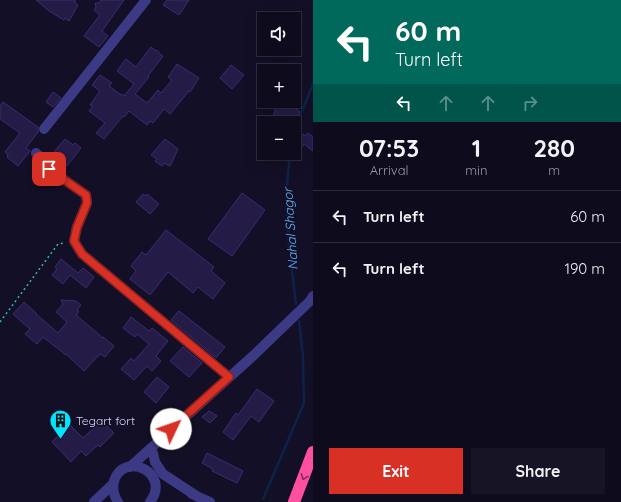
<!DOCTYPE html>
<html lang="en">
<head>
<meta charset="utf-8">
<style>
  :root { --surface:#0e0b1c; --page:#171425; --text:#f1f3f6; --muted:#9b9ba3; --line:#2e2b3b; --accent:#d93025 }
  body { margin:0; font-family:Quicksand,sans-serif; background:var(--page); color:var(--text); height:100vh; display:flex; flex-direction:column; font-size:15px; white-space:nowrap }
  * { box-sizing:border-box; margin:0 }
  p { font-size:13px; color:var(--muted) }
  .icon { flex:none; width:22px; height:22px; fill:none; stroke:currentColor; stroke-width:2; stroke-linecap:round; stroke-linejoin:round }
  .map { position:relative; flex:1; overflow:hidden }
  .sheet { display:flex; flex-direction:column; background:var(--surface); width:308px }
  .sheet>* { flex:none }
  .top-card { background:#00695c; color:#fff; overflow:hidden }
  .buttons { position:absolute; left:257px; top:12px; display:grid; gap:8px }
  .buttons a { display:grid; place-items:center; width:44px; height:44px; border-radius:0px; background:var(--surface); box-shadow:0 4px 16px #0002,0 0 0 1px var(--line); font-size:20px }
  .pin { position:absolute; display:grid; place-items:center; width:34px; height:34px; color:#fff; margin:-17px; border-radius:8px; box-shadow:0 2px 6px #0006 }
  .me { position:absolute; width:44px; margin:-22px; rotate:48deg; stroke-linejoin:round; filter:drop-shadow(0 0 3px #0008) }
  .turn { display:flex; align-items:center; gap:14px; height:84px; padding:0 16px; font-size:18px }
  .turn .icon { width:52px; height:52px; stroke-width:2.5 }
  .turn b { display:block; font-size:28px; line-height:34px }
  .lanes { display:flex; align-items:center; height:38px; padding:0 16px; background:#0003; justify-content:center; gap:20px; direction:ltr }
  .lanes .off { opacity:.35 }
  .eta { display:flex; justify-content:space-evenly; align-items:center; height:68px; text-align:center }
  .eta b { font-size:24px; font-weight:700; line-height:28px }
  .primary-button { display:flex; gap:8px; margin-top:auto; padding:8px 16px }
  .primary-button a { flex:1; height:46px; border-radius:0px; background:var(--accent); color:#fff; font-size:16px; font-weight:700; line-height:46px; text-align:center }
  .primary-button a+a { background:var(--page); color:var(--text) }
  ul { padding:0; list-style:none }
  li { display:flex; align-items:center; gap:12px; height:52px; padding:0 16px; border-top:1px solid var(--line) }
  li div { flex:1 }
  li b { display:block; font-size:15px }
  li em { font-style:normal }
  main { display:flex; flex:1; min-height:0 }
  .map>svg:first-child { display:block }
</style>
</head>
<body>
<main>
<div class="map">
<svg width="313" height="502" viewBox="0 0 313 502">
  <rect width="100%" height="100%" fill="#130f26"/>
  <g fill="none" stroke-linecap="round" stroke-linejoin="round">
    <!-- stream -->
    <path stroke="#0c2248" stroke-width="2.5" d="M294 131 313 84
      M290 153 286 196 289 246 296 304
      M263 499 304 403 303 356 299 321"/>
  </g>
  <!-- building -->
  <path fill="#241b47" stroke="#3b2d73" d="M36 0H75V3L78 5 69 21 65 18 64 20 49 11Z
    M101 0H124L102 31 108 36 99 47 84 36 100 15 94 10 96 7 95 3H99Z
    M167 0H189L179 15 163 5Z
    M151 47 155 50 158 51 160 54 163 56 148 76 149 77 135 94 147 103 158 90 161 93 172 80 168 77 177 64 199 78 190 92 189 91 170 114 164 109 153 123 150 121 147 125 129 111 124 117 123 116 104 139 96 133 105 123 89 111 93 106 90 105 100 91 92 85 100 75 112 83 109 86 121 95V94L124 96 134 84 117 71 126 59 136 67Z
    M231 65 244 75 232 89 220 78Z
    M53 92 61 98 53 107 46 102Z
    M278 101H285L300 112 291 123H289L285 120 282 123H281L273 117Z
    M3 102 38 127V132L26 148 30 151 18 166 7 157 8 155 5 152 20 133 0 119V106Z
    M308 133 313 137V151L304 144 300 150 294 146 303 134 306 136Z
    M65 139 73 145 75 143 81 148 67 166 52 154Z
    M165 139 178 149 170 166 164 163 162 166 155 161 157 159 151 155Z
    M242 193 265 210 232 256 208 239Z
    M143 194 146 196 147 194 159 204 150 214 136 202Z
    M166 230 214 267 211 271 225 283 213 299 198 287 193 293 168 272 150 295 130 279 136 271 131 266 142 252 146 255Z
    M61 259 78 273 83 268 94 277 86 288 70 275 63 284 52 275 57 269 55 267Z
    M61 300 76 301 81 305 77 310 79 311 76 315 103 338V337L114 346 105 357 100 354 84 371 66 354V355L43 337 37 344 25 334 30 329 13 314 24 302 37 314H36L58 333 67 322 56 312 63 304Z
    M179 311 225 347 216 358 171 320Z
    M131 317 149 331 152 328 168 341 156 356 161 361 152 371 147 366 134 380 121 369 131 358 134 361 149 344 137 334 135 337 123 328Z
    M183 347 202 363 189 377 170 361Z
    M157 377 169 387 156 403 144 392Z
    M257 389 274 401 259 422 251 416 233 440 223 432 236 413 238 415Z
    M209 411 217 416 210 423 202 417Z
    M101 421 114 433 100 447 98 445 86 456 81 451 71 462 52 442 69 424 83 438Z
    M207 453 243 471 237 483 212 471 213 469 202 463Z"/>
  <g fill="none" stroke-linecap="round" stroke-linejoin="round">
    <!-- path -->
    <path stroke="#2fb8b0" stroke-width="1.5" stroke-dasharray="2 3" stroke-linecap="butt" d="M0 322 58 244 65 243"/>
    <!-- minor -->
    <path stroke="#3d3a85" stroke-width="10" d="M44 129 146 0
      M36 153 43 159 49 169 86 195 87 203 77 227 74 241 82 254 229 377
      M153 453 155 462 163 474 198 497
      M130 467 254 355 310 301 313 296
      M192 494 210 502
      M94 502 113 484
      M118 502C114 496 112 489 114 481 124 450 172 473 150 502"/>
    <!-- highway -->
    <path stroke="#ff4fa3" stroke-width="12" d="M294 502 313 452"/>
  </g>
  <!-- one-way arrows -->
  <defs><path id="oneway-chevron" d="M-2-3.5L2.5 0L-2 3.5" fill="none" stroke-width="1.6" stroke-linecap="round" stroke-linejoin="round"/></defs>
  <use stroke="#7d2c5e" href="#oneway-chevron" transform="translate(304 477) rotate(111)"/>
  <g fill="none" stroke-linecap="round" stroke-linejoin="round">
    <defs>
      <path id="route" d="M49 169 86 195 87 203 77 227 74 241 82 254 229 377 171 429"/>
    </defs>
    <!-- route casing -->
    <use href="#route" stroke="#8d1f18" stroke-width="10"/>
    <!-- route -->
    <use href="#route" stroke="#d93025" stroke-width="7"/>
  </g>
  <!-- icons -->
  <defs>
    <symbol id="building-pin" viewBox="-11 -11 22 30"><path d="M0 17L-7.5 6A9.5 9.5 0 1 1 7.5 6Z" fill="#00e5ff" stroke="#130f26"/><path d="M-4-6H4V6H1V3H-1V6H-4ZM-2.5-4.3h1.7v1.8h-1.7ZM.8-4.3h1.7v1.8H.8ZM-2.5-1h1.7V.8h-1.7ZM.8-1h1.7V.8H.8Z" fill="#111"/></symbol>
  </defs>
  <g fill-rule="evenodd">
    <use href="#building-pin" x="48" y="408" width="25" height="34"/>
  </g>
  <g text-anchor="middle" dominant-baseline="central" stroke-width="3" stroke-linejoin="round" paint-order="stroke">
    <!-- poi labels -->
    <g font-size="12" fill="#d9d4ff" stroke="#130f26" text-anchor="start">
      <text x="76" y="420">Tegart fort</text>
    </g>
    <!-- water labels -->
    <g font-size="13" font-style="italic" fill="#62b6ff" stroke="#130f26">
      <text transform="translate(290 229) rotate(-94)">Nahal Shagor</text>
    </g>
  </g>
</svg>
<div class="buttons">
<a><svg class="icon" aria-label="sound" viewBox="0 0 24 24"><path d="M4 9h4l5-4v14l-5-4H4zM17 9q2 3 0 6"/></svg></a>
<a>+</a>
<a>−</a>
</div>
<div class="pin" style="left:49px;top:169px;background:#d93025"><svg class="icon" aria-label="arrive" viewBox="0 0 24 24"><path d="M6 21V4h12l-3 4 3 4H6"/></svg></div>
<svg class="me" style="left:171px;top:429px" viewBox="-20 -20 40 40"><circle r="19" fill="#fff"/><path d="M0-13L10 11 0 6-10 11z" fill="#d93025"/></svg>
</div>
<section class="sheet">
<div class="top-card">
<div class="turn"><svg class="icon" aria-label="left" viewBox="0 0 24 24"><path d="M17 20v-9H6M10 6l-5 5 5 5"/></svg><div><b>60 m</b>Turn left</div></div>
<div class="lanes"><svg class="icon" aria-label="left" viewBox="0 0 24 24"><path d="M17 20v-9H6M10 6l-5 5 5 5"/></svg><svg class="icon off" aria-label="ahead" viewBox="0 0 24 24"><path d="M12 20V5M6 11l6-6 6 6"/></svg><svg class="icon off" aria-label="ahead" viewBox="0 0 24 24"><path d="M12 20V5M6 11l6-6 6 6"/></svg><svg class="icon off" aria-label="right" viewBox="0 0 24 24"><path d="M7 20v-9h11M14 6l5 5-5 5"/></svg></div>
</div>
<div class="eta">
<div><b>07:53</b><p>Arrival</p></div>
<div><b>1</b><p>min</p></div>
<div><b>280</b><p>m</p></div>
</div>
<ul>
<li><svg class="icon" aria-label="left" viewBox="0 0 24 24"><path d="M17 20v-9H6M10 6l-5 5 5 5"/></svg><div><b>Turn left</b></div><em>60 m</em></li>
<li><svg class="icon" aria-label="left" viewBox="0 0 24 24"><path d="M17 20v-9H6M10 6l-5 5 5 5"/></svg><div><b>Turn left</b></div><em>190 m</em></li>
</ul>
<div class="primary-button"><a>Exit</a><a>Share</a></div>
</section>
</main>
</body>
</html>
